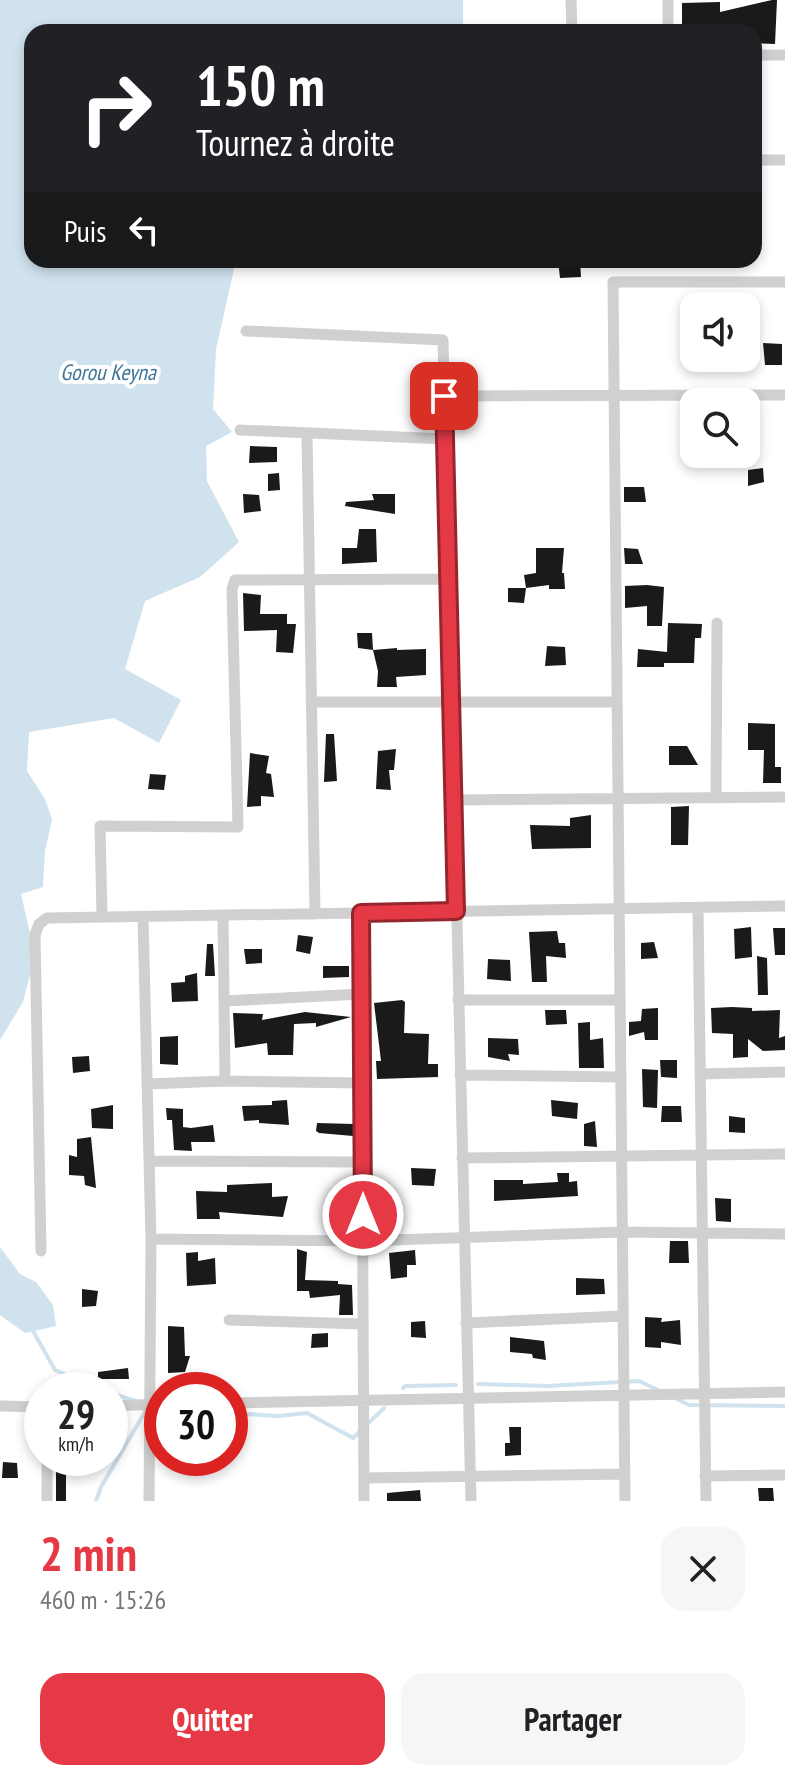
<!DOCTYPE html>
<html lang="fr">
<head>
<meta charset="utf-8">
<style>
  :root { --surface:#fff; --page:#f6f6f6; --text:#202124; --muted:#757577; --accent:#e63946 }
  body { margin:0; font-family:"PT Sans Narrow",sans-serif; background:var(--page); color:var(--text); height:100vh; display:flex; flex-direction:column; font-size:30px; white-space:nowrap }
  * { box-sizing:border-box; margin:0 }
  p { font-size:26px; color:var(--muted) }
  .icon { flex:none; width:44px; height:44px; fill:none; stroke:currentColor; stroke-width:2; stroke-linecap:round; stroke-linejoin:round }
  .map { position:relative; height:1501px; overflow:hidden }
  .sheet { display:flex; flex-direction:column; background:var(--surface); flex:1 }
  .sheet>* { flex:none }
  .guide { position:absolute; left:24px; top:24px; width:738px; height:244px; border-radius:24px; box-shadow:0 4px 12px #0003; background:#202124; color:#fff; overflow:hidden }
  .controls { position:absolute; left:680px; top:292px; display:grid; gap:16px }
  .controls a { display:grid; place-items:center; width:80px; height:80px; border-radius:16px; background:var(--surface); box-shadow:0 4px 12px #0003; font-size:40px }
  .speed { position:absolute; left:24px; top:1372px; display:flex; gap:16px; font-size:40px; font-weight:700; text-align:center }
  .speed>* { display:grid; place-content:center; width:104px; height:104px; border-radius:50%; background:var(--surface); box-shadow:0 4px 12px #0003; line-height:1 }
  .speed small { font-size:20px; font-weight:400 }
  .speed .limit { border:12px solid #d22; background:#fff; color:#111 }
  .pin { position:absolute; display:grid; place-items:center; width:68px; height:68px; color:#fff; margin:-34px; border-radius:16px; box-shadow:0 4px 12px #0006 }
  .me { position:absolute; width:88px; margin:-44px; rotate:0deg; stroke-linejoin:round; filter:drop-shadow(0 0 6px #0008) }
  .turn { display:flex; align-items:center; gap:28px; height:168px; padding:0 40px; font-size:36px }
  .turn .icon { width:104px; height:104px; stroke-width:2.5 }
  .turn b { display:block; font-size:56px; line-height:68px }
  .then { display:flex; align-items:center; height:76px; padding:0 40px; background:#0003; gap:16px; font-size:30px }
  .round { display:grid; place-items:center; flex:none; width:84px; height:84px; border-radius:24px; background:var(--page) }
  .headline { display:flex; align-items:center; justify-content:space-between; height:136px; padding:0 40px }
  h1 { font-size:48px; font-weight:700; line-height:60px; color:var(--accent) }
  .action { display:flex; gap:16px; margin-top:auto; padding:16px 40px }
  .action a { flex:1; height:92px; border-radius:24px; background:var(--accent); color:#fff; font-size:32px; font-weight:700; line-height:92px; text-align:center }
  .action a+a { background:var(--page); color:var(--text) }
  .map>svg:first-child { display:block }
</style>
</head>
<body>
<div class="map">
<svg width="785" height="1501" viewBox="0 0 785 1501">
  <rect width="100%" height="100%" fill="#fff"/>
  <!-- water -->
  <path fill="#cfe2ee" d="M0 0H463V32H32V260H236L216 349 213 409 232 432 206 446 207 481 239 542 200 577 145 601 125 669 181 700 159 743 114 718 29 732 27 771 45 799 52 819 45 851 43 887 21 894 35 955 23 1002 0 1040Z
    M0 1247 20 1274 36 1282 53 1305 56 1326 25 1333 0 1315Z"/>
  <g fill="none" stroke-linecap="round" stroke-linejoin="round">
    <!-- stream -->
    <path stroke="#cfe2ee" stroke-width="4" d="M32 1329 55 1370 102 1390
      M478 1384 547 1386 639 1381 658 1390
      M403 1388 405 1386 456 1385
      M110 1393 136 1401
      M673 1397 689 1405 785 1406
      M230 1413 278 1416 307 1413 353 1438 384 1408
      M96 1501 101 1487 145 1412"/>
  </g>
  <!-- building -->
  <path fill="#1a1a1a" d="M772 0H777L775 44 754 43V32H735L736 24H682V3L720 2V12Z
    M558 260H580L581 277 560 278Z
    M763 343 782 344V365H765Z
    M250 446 277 447V462L249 463Z
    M763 468 764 482 748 486V470Z
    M279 473 280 490 268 491V474Z
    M624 487H644L646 502H624Z
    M243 494 259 495 261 511 244 513Z
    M372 494H395V514L345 506 346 502 374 500Z
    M359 529H376L377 562 342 564V548H357Z
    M536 548H564L562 573H564L565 589H549V585L526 588 524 575 536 573Z
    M624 548 638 549 643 564H625Z
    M647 585 664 587 662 626H647V606L625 608V586Z
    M508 588H526L524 603 508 602Z
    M243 593 261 595 260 614H287V624H296L293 653 276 652 277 630 244 631Z
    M668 623 702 624 701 638H695L694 663H664V667H637L638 649 667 652Z
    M357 633H372L373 650 358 648Z
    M547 646 565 647 566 665 545 666Z
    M397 648V650L426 649V675L396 677 397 687H377L378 671 373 650Z
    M748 723 775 724V767H781V783H763L764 750H748Z
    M326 734H334L337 781 324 782Z
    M669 746H687L698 765H669Z
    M396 749 394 770H389L391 790 376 789 378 751Z
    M250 753 269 756 266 773 271 774 274 797 261 796V806L247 807Z
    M150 774 166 775 164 790 148 789Z
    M689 806 688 845H671V807Z
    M591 815V848L532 849 530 825 570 826V818Z
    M751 927 752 957 735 959 734 929Z
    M773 928H785V955H775Z
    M557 931 559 943H565L566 958 546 956 547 982H532L529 932Z
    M298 935 313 937 310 954 296 951Z
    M654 942 658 958 641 959V943Z
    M207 944H213L215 976H205Z
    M244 949H262V963L246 964Z
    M757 956 767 958 768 995H758Z
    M488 959 510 960 511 981 487 979Z
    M323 966H349V977L323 978Z
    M197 973 198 1001 172 1002 171 983 185 982V976Z
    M402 1000 405 1002 404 1033 429 1034 428 1064H438V1077L377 1079 376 1061H381L374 1003Z
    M732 1007 752 1008V1011L780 1010 779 1038 785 1036V1050L763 1051 748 1039V1057L733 1058V1034L712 1033 711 1008Z
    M658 1008V1040H645L644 1032 629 1036V1022L641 1021 642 1009Z
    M545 1010H566L567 1024 546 1025Z
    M305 1012 351 1017 316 1027V1023L294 1024 293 1055H268L267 1043 235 1048 233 1013 263 1014 262 1020Z
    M590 1022V1040L603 1038 604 1068H579L578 1023Z
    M178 1036V1065L160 1064V1037Z
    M488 1038 518 1039 519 1055 508 1054 510 1061 488 1057Z
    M89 1056 90 1071 73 1073 72 1057Z
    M660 1060H677V1078L661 1077Z
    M642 1069 658 1070 657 1108 643 1107Z
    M287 1100 289 1125 259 1123V1120L244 1121 242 1106 272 1105V1101Z
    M551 1100 578 1103 577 1119 552 1116Z
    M113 1105V1129L92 1128 91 1109Z
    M662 1106H681L682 1122H661Z
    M166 1108 183 1109V1127L191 1128 213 1125 215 1142H191L192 1151 174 1150 172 1120H167Z
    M729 1116 745 1118V1133L729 1132Z
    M595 1121 597 1147 584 1146V1124Z
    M317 1123 354 1124 353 1136 319 1133 316 1131Z
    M91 1137 96 1188 85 1185 84 1176 69 1175V1155L77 1157V1139Z
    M411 1168 436 1169 434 1186 412 1185Z
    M557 1173H569V1182L577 1181 578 1196 494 1201V1180H523V1184L558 1182Z
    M272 1183V1197L288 1196 283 1217 219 1212 220 1219H197L196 1191 227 1192V1185Z
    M715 1198 731 1199V1222L716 1221Z
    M670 1241H688L689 1263H669Z
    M297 1249 307 1252 305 1280 338 1281V1284L352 1285 353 1315H339L340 1295 310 1298 309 1291H297Z
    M415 1250 416 1265H407V1277L391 1279 389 1253Z
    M198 1252V1261L215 1258 216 1284 187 1286 186 1253Z
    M576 1278 604 1279 605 1294 576 1295Z
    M82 1289 98 1291 96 1306 82 1307Z
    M645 1317 662 1318 661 1322 680 1320 681 1345 661 1342V1348L645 1347Z
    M425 1321 426 1338 411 1337V1322Z
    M168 1326 184 1327 185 1356H190L185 1372 168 1373Z
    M328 1333V1347L311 1348 312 1334Z
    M510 1337 544 1341 546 1360 533 1358 532 1354 510 1352Z
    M128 1368 129 1379H98V1372Z
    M509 1427H521V1455L505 1456V1443H510Z
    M3 1462 17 1463 18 1478H2Z
    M56 1465 66 1466V1501H56Z
    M758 1488H773L774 1501H759Z
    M420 1490 421 1501H387V1493Z"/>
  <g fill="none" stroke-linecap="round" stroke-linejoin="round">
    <!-- street -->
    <path stroke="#d0d0d0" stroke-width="11" d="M571 0 572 32
      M668 32V0
      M754 55H785
      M754 160H785
      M246 331 443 340 471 1501
      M444 396 785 395
      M240 430 445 439
      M307 433 315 914
      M311 702H617
      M716 797 717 623
      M453 800 785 797
      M698 908 706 1501
      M361 913 364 1501
      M223 915 225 1081
      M102 917 100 826 238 827 232 589 235 580 448 579
      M143 917 151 1239 149 1501
      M458 1000H620
      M224 1001 362 994
      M700 1074 785 1072
      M460 1075 621 1077
      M147 1084 225 1081 362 1083
      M462 1158 785 1154
      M149 1161 362 1162
      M151 1239 363 1241 622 1232 785 1234
      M41 1251 35 935 39 924 47 918 785 906
      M229 1320 363 1324
      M466 1323 623 1316
      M230 1403 785 1392
      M0 1406 42 1407
      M110 1406 162 1404
      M705 1476 785 1475
      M364 1478 624 1474
      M47 1501V1458
      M625 1501 613 282H785"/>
  </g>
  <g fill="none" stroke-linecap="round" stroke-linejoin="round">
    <defs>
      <path id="route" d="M363 1215 361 913 456 911 444 396"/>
    </defs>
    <!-- route casing -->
    <use href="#route" stroke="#96252e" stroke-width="20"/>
    <!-- route -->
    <use href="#route" stroke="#e63946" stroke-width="14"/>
  </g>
  <g text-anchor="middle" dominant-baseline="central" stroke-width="8" stroke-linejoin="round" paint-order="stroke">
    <!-- water labels -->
    <g font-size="22" font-style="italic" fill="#3f7597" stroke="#fff">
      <text x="108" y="372">Gorou Keyna</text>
    </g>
  </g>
</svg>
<div class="controls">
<a><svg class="icon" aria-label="sound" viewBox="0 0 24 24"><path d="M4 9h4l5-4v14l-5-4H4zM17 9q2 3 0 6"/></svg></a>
<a><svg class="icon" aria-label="search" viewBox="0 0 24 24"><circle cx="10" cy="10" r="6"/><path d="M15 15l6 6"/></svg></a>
</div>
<div class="speed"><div>29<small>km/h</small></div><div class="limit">30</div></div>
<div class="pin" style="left:444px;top:396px;background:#d93025"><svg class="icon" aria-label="arrive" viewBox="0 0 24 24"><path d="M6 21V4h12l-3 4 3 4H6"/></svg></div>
<svg class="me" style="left:363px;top:1215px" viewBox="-20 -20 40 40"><circle r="17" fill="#e63946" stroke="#fff" stroke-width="3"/><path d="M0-11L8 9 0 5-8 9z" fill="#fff"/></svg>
<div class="guide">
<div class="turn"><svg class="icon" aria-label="right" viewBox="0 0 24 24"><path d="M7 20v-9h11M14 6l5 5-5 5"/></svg><div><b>150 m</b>Tournez à droite</div></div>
<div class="then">Puis<svg class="icon" aria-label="left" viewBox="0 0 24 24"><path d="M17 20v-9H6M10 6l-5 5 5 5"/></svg></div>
</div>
</div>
<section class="sheet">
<div class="headline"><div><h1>2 min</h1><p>460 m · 15:26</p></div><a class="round"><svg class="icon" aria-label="close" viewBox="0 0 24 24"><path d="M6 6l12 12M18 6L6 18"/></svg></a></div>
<div class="action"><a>Quitter</a><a>Partager</a></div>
</section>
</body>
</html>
